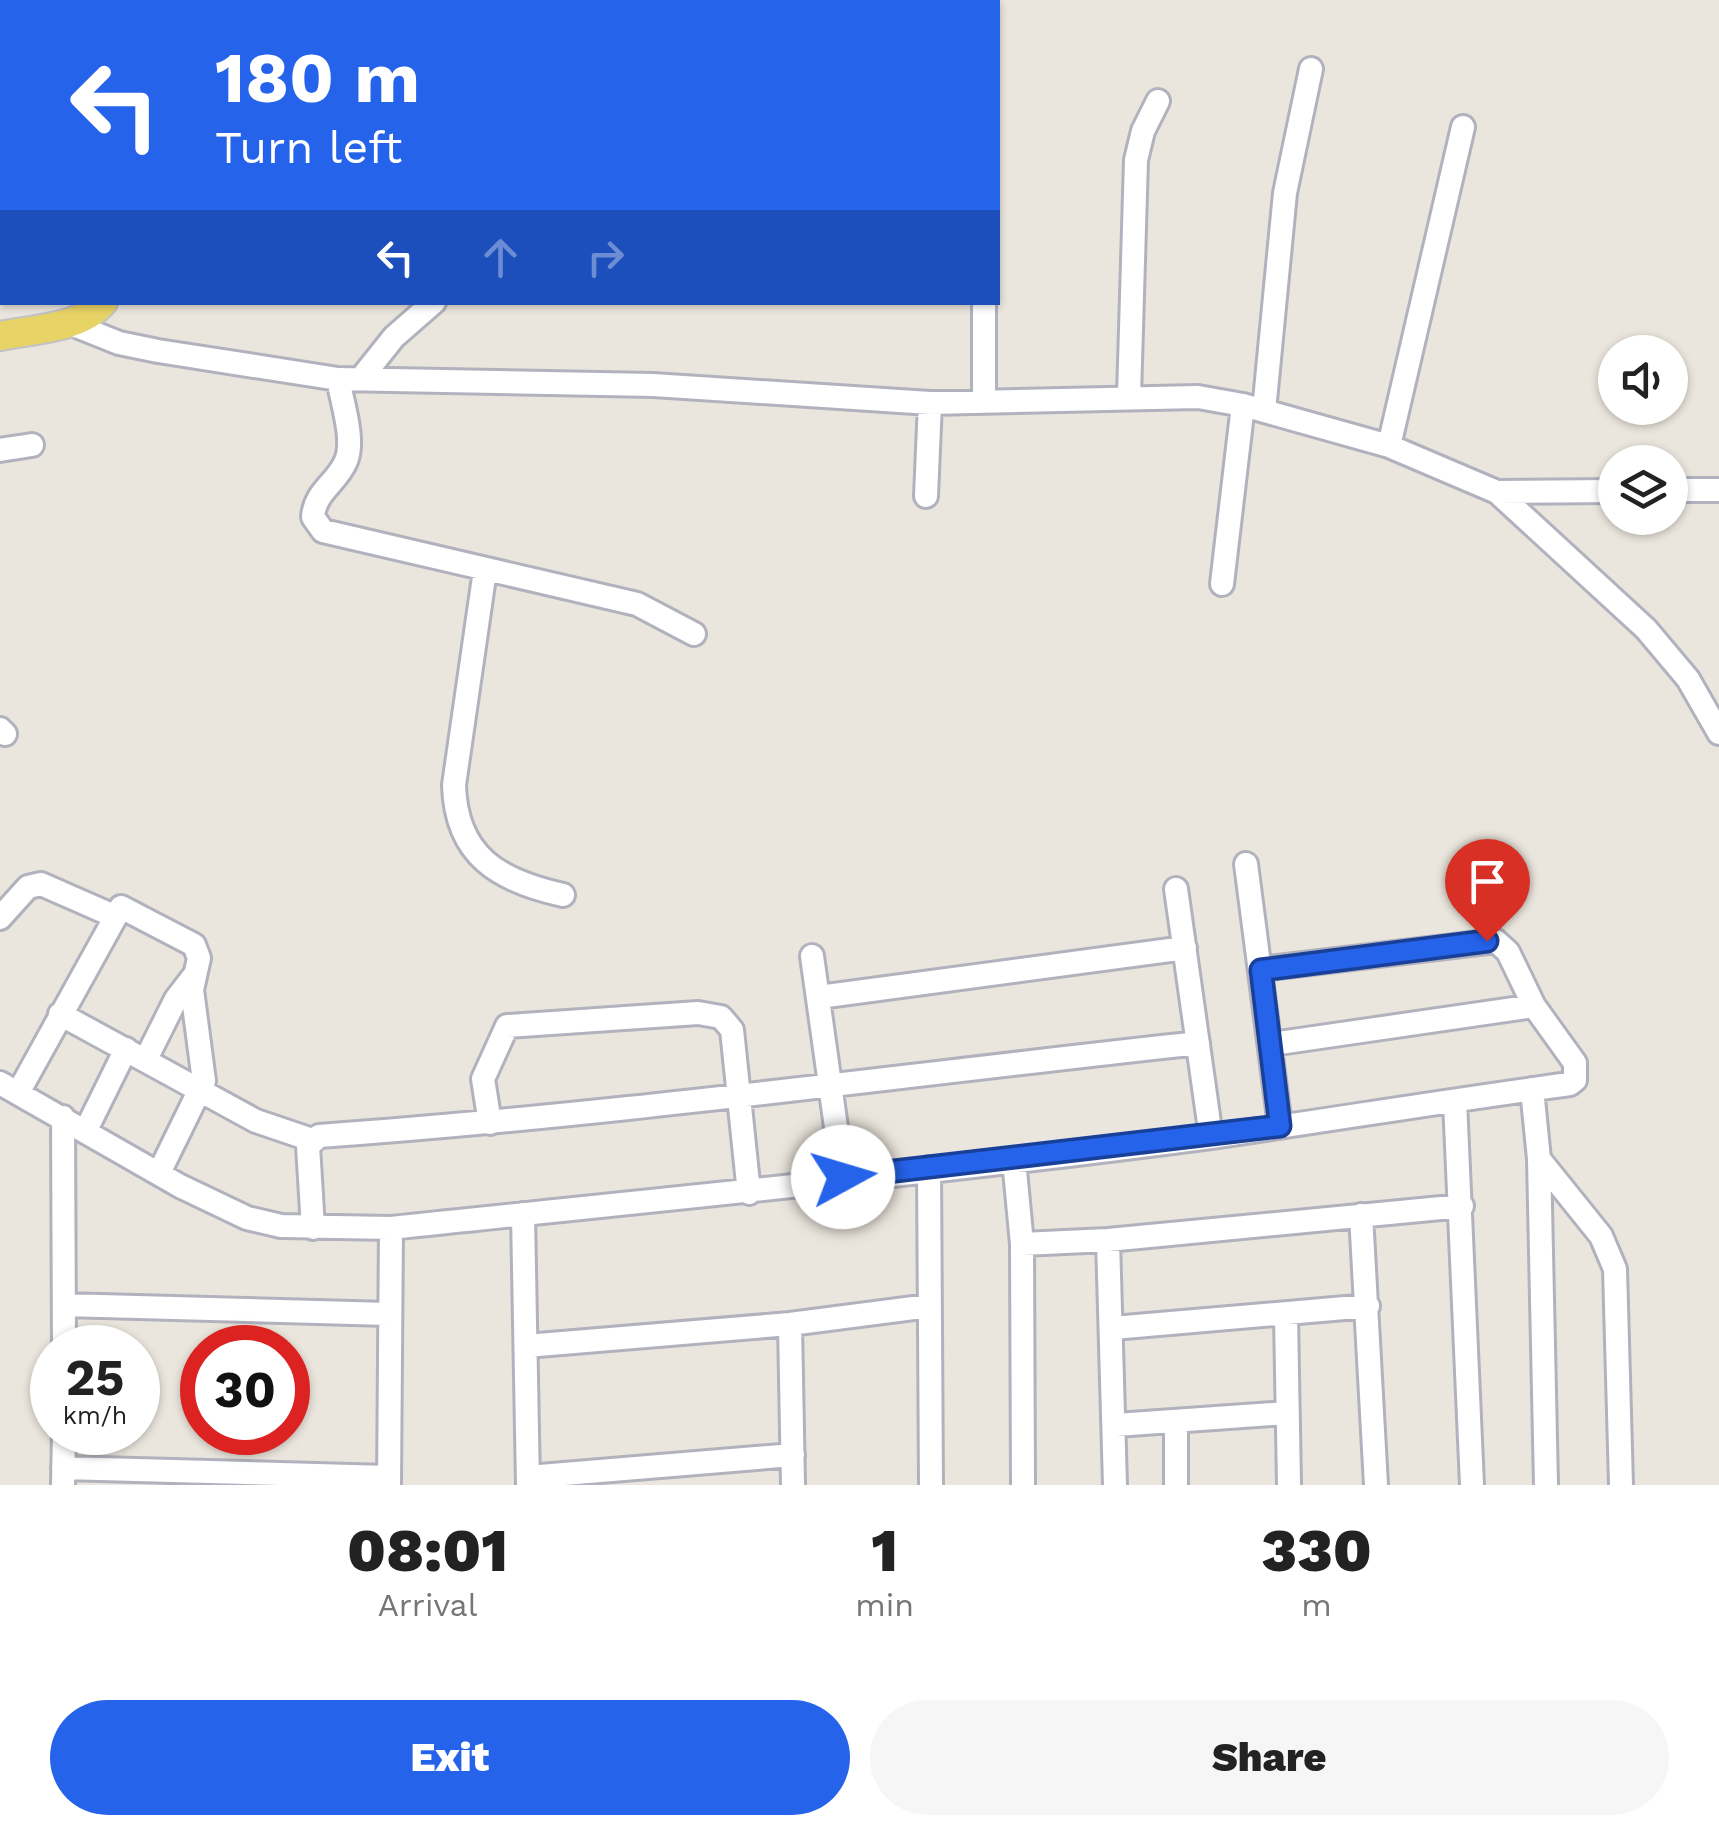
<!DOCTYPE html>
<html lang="en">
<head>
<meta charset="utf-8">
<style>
  :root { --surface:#fff; --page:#f6f6f6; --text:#222; --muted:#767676; --accent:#2563eb }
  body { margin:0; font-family:"Work Sans",sans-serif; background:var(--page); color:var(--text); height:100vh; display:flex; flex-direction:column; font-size:38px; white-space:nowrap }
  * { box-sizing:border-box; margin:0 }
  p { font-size:32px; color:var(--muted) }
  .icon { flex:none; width:55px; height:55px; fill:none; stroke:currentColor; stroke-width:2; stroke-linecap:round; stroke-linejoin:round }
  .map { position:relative; height:1485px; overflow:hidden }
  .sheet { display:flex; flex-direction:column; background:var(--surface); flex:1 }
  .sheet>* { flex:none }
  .hud { position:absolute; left:0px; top:0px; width:1000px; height:305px; box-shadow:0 2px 8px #0004; background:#2563eb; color:#fff; overflow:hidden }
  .tools { position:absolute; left:1598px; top:335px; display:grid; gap:20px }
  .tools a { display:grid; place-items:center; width:90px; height:90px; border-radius:50%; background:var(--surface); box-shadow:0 2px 8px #0004; font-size:50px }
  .speed { position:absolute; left:30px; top:1325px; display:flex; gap:20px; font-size:50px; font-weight:700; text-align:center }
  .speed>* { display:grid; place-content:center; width:130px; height:130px; border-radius:50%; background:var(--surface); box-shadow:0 2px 8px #0004; line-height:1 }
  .speed small { font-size:25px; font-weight:400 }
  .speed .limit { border:15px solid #d22; background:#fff; color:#111 }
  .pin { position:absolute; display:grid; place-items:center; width:85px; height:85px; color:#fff; margin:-102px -42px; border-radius:50% 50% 50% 0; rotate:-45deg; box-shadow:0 0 10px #0007 }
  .pin .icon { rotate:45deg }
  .me { position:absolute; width:110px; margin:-55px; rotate:84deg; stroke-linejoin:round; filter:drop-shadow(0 0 8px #0008) }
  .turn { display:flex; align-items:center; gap:35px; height:210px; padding:0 50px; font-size:45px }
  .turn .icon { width:130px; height:130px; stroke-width:2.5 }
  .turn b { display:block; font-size:70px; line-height:85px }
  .lanes { display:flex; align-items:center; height:95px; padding:0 50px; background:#0003; justify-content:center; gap:50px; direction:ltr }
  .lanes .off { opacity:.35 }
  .eta { display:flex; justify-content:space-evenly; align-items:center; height:170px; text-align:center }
  .eta b { font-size:60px; font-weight:800; line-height:70px }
  .cta { display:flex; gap:20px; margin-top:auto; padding:20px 50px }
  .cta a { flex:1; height:115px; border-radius:60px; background:var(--accent); color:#fff; font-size:40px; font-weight:800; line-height:115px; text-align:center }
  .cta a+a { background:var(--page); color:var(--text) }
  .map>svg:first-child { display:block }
</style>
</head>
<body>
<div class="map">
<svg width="1719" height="1485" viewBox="0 0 1719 1485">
  <rect width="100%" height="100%" fill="#ebe6dd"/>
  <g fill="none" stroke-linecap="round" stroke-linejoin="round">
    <defs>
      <path id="minor" d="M814 0 820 2
        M0 36 2 35
        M69 323 119 343 158 351 338 379 653 385 930 403 1198 397 1243 405 1389 446 1497 492 1646 629 1688 679 1719 733
        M362 377 394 337 434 302
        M338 379C342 402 355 440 346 461 337 483 315 491 313 517L323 531 637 604 694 634
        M1129 396 1136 160 1143 131 1158 101
        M984 401V302
        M1264 411 1285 193 1311 69
        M1389 446 1463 127
        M0 450 32 445
        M1670 490H1719
        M1497 492 1615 491
        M926 496 930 403
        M485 570 454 785C456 856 499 881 563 895
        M1222 584 1243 405
        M0 729 5 734
        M1246 864 1280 1126
        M1176 889 1211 1137
        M0 918 28 887 41 884 114 916
        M812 956 843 1177
        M819 997 1185 948
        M60 1014 256 1121 312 1140
        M1272 1044 1534 1006
        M146 1059 176 999 193 977
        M0 1083 180 1186 247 1218 281 1226 391 1228C664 1199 938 1173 1211 1137 1330 1120 1450 1100 1570 1084L1575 1080V1063L1534 1006 1508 952 1496 941 1261 969
        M1532 1089 1539 1159 1546 1485
        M18 1093 121 907 194 945 199 958 192 990 204 1081 159 1173
        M1455 1101 1472 1485
        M63 1117 64 1348
        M490 1123 483 1079 507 1026 698 1013 721 1017 732 1030 749 1193
        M86 1130 126 1049
        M1539 1159 1601 1236 1615 1269 1621 1485
        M1014 1160 1022 1244 1023 1485
        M929 1168 931 1485
        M523 1214 528 1485
        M1361 1215 1376 1485
        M313 1228 308 1146 319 1136C613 1115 905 1075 1198 1043
        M1108 1240 1115 1485
        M1022 1244 1108 1240 1462 1206
        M64 1305 388 1314
        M1286 1316 1289 1485
        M790 1324 793 1485
        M1113 1328 1368 1306
        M526 1346 790 1324 929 1306
        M1176 1421V1485
        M1116 1425 1287 1413
        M63 1468 388 1477
        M528 1477 793 1455
        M63 1485 64 1432
        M389 1485 391 1228"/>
      <path id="major" d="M287 2 289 0
        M0 336C33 329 80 329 103 302"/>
    </defs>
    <!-- minor casing -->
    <use href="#minor" stroke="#b1b2bd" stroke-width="28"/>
    <!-- major casing -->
    <use href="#major" stroke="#c3c3c3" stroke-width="32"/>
    <!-- minor -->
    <use href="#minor" stroke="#fff" stroke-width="22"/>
    <!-- major -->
    <use href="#major" stroke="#e8d366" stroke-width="28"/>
  </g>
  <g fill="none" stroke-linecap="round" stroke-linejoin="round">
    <defs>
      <path id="route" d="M843 1177 1280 1126 1261 970 1487 941"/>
    </defs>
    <!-- route casing -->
    <use href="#route" stroke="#184099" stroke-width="25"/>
    <!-- route -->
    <use href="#route" stroke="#2563eb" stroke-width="18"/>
  </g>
</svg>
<div class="tools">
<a><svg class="icon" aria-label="sound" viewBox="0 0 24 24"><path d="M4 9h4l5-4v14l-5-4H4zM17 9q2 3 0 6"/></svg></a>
<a><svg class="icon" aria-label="layers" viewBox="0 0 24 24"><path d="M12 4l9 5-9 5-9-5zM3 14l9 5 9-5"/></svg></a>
</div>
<div class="speed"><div>25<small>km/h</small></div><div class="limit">30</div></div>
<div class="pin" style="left:1487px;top:941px;background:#d93025"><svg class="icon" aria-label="arrive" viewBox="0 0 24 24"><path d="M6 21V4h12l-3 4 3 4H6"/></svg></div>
<svg class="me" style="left:843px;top:1177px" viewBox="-20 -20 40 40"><circle r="19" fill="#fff"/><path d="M0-13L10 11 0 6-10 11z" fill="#2563eb"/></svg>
<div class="hud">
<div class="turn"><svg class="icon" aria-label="left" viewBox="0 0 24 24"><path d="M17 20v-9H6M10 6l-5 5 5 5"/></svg><div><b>180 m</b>Turn left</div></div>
<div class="lanes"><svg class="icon" aria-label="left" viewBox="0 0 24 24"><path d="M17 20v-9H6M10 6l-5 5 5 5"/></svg><svg class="icon off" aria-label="ahead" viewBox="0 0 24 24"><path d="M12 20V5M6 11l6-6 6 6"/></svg><svg class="icon off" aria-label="right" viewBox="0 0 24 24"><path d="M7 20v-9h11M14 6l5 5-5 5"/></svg></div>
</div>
</div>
<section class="sheet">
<div class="eta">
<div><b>08:01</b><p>Arrival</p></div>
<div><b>1</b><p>min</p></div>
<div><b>330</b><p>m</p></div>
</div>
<div class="cta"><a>Exit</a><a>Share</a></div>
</section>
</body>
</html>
